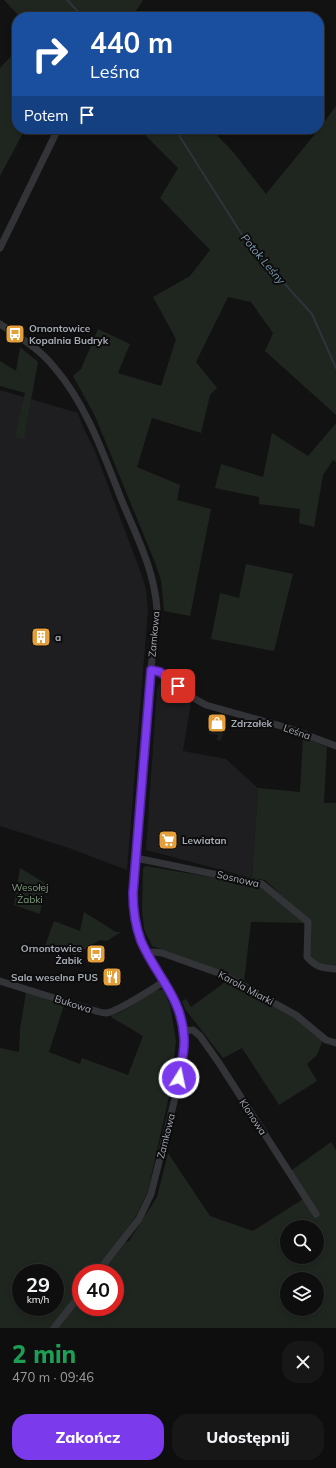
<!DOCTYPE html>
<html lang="pl">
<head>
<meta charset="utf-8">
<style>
  :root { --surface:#0e0e0e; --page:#171717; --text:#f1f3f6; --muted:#9b9c9e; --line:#2e2e2e; --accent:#7c3aed }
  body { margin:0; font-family:Mulish,sans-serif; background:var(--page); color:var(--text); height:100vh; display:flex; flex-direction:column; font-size:15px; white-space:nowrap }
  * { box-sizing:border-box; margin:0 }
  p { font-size:13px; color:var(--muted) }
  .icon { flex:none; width:22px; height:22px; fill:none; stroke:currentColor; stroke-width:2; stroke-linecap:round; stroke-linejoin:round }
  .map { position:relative; height:1328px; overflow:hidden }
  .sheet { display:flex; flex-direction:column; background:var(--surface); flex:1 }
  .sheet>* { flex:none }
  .top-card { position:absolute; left:12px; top:12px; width:312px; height:122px; border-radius:16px; box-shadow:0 2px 6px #0003,0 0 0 1px var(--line); background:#1a4fa0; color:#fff; overflow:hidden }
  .buttons { position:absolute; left:280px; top:1220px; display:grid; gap:8px }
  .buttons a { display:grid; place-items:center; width:44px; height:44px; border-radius:50%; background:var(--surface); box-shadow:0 2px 6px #0003,0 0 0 1px var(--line); font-size:20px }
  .speed { position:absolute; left:12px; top:1264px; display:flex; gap:8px; font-size:20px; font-weight:700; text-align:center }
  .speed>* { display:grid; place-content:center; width:52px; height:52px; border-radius:50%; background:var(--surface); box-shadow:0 2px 6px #0003,0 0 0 1px var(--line); line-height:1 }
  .speed small { font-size:10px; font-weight:400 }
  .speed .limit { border:6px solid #d22; background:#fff; color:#111 }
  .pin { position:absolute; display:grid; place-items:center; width:34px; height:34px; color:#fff; margin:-17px; border-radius:8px; box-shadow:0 2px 6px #0006 }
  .me { position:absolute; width:44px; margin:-22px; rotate:10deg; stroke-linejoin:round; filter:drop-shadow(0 0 3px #0008) }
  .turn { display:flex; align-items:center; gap:14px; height:84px; padding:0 12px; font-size:18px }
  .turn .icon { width:52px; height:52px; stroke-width:2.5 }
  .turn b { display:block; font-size:28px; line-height:34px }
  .then { display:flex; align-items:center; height:38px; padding:0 12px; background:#0003; gap:8px; font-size:15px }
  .round { display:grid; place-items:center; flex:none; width:42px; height:42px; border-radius:16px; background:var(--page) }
  .summary { display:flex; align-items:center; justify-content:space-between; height:68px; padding:0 12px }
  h1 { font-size:24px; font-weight:800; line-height:30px; color:#1e9e55 }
  .primary-button { display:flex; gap:8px; margin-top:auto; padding:8px 12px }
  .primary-button a { flex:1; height:46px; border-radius:16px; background:var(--accent); color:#fff; font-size:16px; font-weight:800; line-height:46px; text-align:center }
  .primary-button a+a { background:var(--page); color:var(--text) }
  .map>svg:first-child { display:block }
</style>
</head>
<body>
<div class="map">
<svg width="336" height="1328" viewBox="0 0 336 1328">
  <rect width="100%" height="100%" fill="#121213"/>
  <!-- built -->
  <path fill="#1e1e20" d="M0 390 78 413 83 427 95 451 141 573 146 589 148 609 127 870 69 848 0 826Z
    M161 681 191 702 183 751 226 759 258 788 252 878 146 850 157 688Z
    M215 714 224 716 221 729 224 730 221 741 217 740 218 735 209 733Z"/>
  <!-- green -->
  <path fill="#1f261f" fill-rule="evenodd" d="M4 0H143L132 17H20Z
    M17 50V129H25L0 176V68Z
    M336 106V415L265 351 273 333 251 302 228 297 196 362 217 388 210 395 201 433 152 418 137 467 180 485 177 500 211 509 190 616 164 611 161 580 156 565 95 416 73 376 81 369 98 329 130 344 118 373 161 386 176 339 153 297 190 276 210 250 160 198 178 168 139 129H218L215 133 234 153 266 194 319 129Z
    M20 347 38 362 24 439 15 437 25 393 0 386V361L16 371Z
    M336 423V462L333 460 323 475 314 527 299 523 300 509 259 504V497L215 488 221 464 263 477 272 433 308 456Z
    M246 564 293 574 274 651 211 639 220 593 239 598Z
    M303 737 327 747 324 803H336V967C301 964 310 949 310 922L265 880 252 878 258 788 300 792Z
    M146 866 262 886 304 923 251 922 244 982 224 971H219L152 946 144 929 142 909 143 868Z
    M20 868 45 883 40 914 14 905Z
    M84 912 116 932H121L107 941 100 940 75 955 45 946 54 921 80 931Z
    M228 980 298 1018 323 1040 317 1055 307 1064 317 1081 279 1105 242 1048 223 1058 185 1009 182 1001 186 999 191 1007Z
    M157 990H163L170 1005 176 1041 171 1087 148 1191 136 1216 115 1245 129 1241 157 1197 168 1153 210 1216 253 1231 305 1198 289 1172 331 1142 336 1150V1328H0V1048L19 1052 20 1029 26 992 64 1005 49 1052 80 1064 82 1058 128 1075 143 1036 111 1017 113 1015 121 1012ZM287 1227H317V1257H287ZM21 1273H55V1307H21ZM81 1273H115V1307H81ZM287 1279H317V1309H287Z"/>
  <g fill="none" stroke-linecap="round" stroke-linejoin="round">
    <!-- stream -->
    <path stroke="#2c353b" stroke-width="2" d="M67 0 83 17
      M175 129 246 241 312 314 336 368"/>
    <!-- minor -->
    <path stroke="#333438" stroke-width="7" d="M0 248 58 129
      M0 324C19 337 39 348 54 367 87 405 104 456 122 501 137 537 155 572 157 610L149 688 133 893 135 919 141 941 176 1002 183 1031 184 1046 183 1056 177 1090 151 1194 139 1219 97 1273
      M151 670 157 671 167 676 190 696 206 705 288 728 336 746
      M136 858 262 884 308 922 307 957C317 968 322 968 336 969
      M147 953 154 952 162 953 224 975 296 1015 326 1040 336 1043
      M0 981 96 1011C99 1012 103 1013 106 1013 118 1012 153 988 165 981
      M183 1031 193 1030 200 1036 219 1063 316 1214
      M54 1328 81 1294"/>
  </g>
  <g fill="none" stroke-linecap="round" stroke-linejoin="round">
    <defs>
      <path id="route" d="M178 686 160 672 151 670 133 893C133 909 135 925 141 941 156 976 182 997 184 1038 185 1051 181 1065 179 1078"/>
    </defs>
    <!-- route casing -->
    <use href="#route" stroke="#51269a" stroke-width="10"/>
    <!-- route -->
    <use href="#route" stroke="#7c3aed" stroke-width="7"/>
  </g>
  <!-- icons -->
  <defs>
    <symbol id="bus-square" viewBox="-11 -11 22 22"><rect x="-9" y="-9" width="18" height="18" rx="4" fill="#e49e3a" stroke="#0d0d0e"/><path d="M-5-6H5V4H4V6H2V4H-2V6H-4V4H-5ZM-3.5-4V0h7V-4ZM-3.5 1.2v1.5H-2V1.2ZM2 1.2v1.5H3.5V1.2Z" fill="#fff"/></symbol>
    <symbol id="building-square" viewBox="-11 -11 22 22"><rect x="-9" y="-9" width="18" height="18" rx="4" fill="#e49e3a" stroke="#0d0d0e"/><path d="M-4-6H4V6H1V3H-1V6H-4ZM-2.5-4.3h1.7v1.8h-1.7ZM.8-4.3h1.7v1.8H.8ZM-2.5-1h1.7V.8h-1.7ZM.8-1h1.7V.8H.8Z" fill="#fff"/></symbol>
    <symbol id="shop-square" viewBox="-11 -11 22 22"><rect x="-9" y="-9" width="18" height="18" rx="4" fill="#e49e3a" stroke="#0d0d0e"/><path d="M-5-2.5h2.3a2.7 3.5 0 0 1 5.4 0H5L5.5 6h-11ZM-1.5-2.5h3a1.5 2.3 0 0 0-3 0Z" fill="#fff"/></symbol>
    <symbol id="supermarket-square" viewBox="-11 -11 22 22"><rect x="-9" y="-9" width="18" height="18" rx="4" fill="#e49e3a" stroke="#0d0d0e"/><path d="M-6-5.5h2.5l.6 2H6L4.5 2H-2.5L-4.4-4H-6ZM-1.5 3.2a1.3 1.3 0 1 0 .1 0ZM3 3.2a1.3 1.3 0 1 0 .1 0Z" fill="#fff"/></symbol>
    <symbol id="restaurant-square" viewBox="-11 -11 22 22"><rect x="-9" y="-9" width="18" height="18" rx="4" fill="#e49e3a" stroke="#0d0d0e"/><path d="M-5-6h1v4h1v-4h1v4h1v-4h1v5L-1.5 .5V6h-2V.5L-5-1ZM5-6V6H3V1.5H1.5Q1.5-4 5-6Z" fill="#fff"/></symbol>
  </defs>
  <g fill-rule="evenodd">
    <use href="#bus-square" x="4" y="323" width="22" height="22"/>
    <use href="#building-square" x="30" y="626" width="22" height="22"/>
    <use href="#shop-square" x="206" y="712" width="22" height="22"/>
    <use href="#supermarket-square" x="157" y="829" width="22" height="22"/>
    <use href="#bus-square" x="85" y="943" width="22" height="22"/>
    <use href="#restaurant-square" x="101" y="966" width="22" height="22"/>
  </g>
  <g text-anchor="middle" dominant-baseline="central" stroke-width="4" stroke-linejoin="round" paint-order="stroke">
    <!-- poi labels -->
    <g font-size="10" font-weight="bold" fill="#a4aab3" stroke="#0d0d0e" text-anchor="start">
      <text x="29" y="328">Ornontowice<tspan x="29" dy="12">Kopalnia Budryk</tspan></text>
      <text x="55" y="637">a</text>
      <text x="231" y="723">Zdrzałek</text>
      <text x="182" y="840">Lewiatan</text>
      <text x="82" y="948" text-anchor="end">Ornontowice<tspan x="82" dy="12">Żabik</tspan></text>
      <text x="98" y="977" text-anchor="end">Sala weselna PUS</text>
    </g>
    <!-- street labels -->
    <g font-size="10" fill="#a4aab3" stroke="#0d0d0e">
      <text transform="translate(154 634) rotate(-85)">Zamkowa</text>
      <text transform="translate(297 732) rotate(19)">Leśna</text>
      <text transform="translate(238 879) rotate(13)">Sosnowa</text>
      <text transform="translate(246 988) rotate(28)">Karola Miarki</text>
      <text transform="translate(73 1004) rotate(18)">Bukowa</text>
      <text transform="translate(253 1117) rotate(57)">Klonowa</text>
      <text transform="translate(166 1136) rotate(-76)">Zamkowa</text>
    </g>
    <!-- park labels -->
    <g font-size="10" fill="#7d9d7d" stroke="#0d0d0e">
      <text x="30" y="887">Wesołej<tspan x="30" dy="12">Żabki</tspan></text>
    </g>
    <!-- water labels -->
    <g font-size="11" font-style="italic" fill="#7d9aac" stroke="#0d0d0e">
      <text transform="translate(263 259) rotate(50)">Potok Leśny</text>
    </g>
  </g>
</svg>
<div class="buttons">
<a><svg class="icon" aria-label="search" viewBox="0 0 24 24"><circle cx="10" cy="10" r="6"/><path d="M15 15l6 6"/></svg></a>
<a><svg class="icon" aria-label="layers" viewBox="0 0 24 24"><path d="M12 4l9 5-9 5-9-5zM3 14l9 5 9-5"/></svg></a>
</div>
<div class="speed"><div>29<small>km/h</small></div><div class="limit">40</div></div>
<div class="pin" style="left:178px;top:686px;background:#d93025"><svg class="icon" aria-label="arrive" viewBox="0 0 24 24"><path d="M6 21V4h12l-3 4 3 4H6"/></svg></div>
<svg class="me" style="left:179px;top:1078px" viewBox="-20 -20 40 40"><circle r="17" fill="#7c3aed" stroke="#fff" stroke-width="3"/><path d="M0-11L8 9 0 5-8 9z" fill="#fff"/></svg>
<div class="top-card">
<div class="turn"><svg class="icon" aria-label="right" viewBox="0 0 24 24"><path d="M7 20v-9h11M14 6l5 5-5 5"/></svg><div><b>440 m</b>Leśna</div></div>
<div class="then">Potem<svg class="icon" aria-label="arrive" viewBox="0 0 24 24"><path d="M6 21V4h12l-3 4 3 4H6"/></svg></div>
</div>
</div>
<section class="sheet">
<div class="summary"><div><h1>2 min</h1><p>470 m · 09:46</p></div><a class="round"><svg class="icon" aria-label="close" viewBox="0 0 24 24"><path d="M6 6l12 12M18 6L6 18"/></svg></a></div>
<div class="primary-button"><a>Zakończ</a><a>Udostępnij</a></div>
</section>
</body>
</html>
